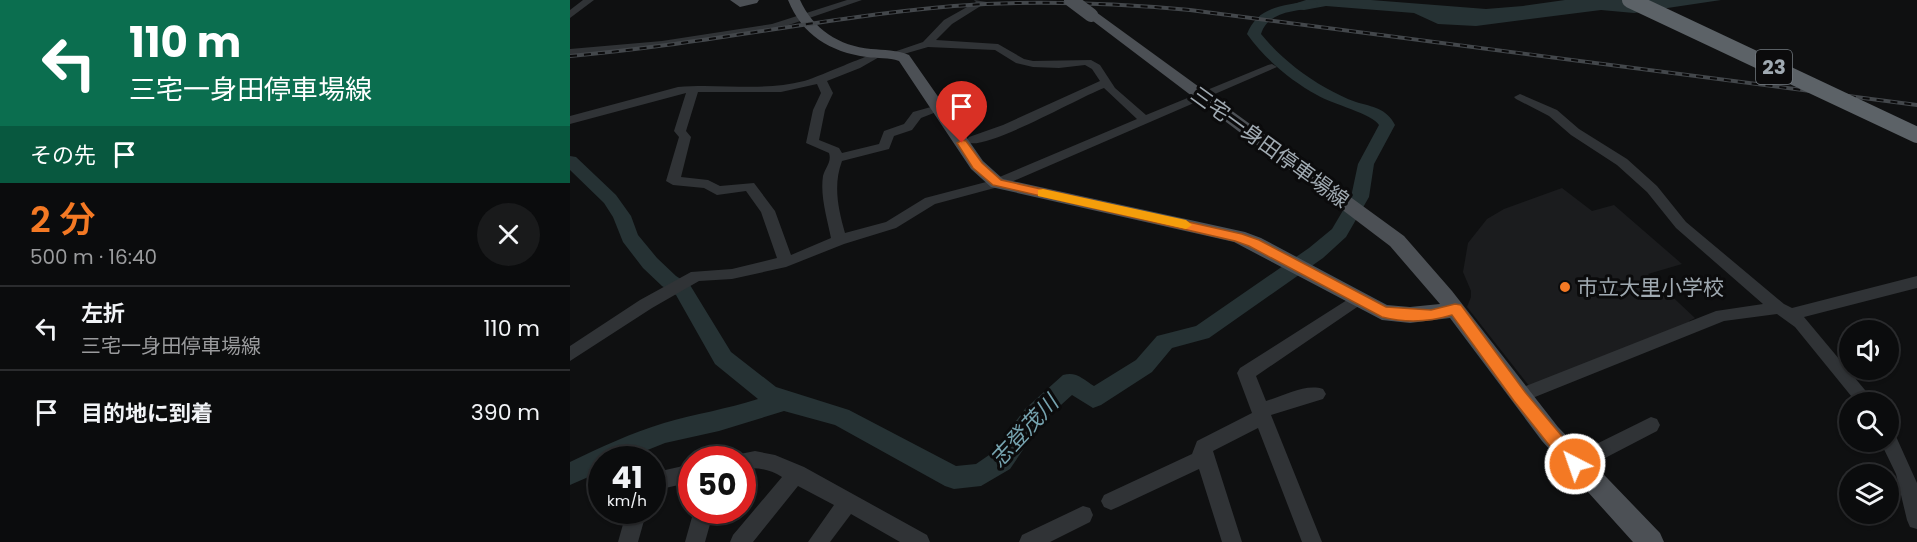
<!DOCTYPE html>
<html lang="ja">
<head>
<meta charset="utf-8">
<style>
  :root { --surface:#0b0c0d; --page:#191a1b; --text:#f1f3f6; --muted:#9a9b9d; --line:#2b2c2e; --accent:#f47924 }
  body { margin:0; font-family:Poppins,"Noto Sans JP",sans-serif; background:var(--page); color:var(--text); height:100vh; display:flex; flex-direction:column; font-size:22px; white-space:nowrap }
  * { box-sizing:border-box; margin:0 }
  p { font-size:20px; color:var(--muted) }
  .icon { flex:none; width:33px; height:33px; fill:none; stroke:currentColor; stroke-width:2; stroke-linecap:round; stroke-linejoin:round }
  .map { position:relative; flex:1; overflow:hidden }
  .sheet { display:flex; flex-direction:column; background:var(--surface); width:570px }
  .sheet>* { flex:none }
  .banner { background:#0b6e4f; color:#fff; overflow:hidden }
  .tools { position:absolute; left:1269px; top:320px; display:grid; gap:12px }
  .tools a { display:grid; place-items:center; width:60px; height:60px; border-radius:50%; background:var(--surface); box-shadow:0 2px 4px #0004,0 0 0 2px var(--line); font-size:30px }
  .speed { position:absolute; left:18px; top:446px; display:flex; gap:12px; font-size:30px; font-weight:700; text-align:center }
  .speed>* { display:grid; place-content:center; width:78px; height:78px; border-radius:50%; background:var(--surface); box-shadow:0 2px 4px #0004,0 0 0 2px var(--line); line-height:1 }
  .speed small { font-size:15px; font-weight:400 }
  .speed .limit { border:9px solid #d22; background:#fff; color:#111 }
  .pin { position:absolute; display:grid; place-items:center; width:51px; height:51px; color:#fff; margin:-62px -26px; border-radius:50% 50% 50% 0; rotate:-45deg; box-shadow:0 0 6px #0007 }
  .pin .icon { rotate:45deg }
  .me { position:absolute; width:66px; margin:-33px; rotate:319deg; stroke-linejoin:round; filter:drop-shadow(0 0 4px #0008) }
  .turn { display:flex; align-items:center; gap:21px; height:126px; padding:0 30px; font-size:27px }
  .turn .icon { width:78px; height:78px; stroke-width:2.5 }
  .turn b { display:block; font-size:42px; line-height:51px }
  .then { display:flex; align-items:center; height:57px; padding:0 30px; background:#0003; gap:12px; font-size:22px }
  .round { display:grid; place-items:center; flex:none; width:63px; height:63px; border-radius:32px; background:var(--page) }
  .head { display:flex; align-items:center; justify-content:space-between; height:102px; padding:0 30px }
  h1 { font-size:36px; font-weight:600; line-height:45px; color:var(--accent) }
  ul { padding:0; list-style:none }
  li { display:flex; align-items:center; gap:18px; height:84px; padding:0 30px; border-top:2px solid var(--line) }
  li div { flex:1 }
  li b { display:block; font-size:22px }
  li em { font-style:normal }
  main { display:flex; flex:1; min-height:0 }
  .map>svg:first-child { display:block }
</style>
</head>
<body>
<main>
<section class="sheet">
<div class="banner">
<div class="turn"><svg class="icon" aria-label="left" viewBox="0 0 24 24"><path d="M17 20v-9H6M10 6l-5 5 5 5"/></svg><div><b>110 m</b>三宅一身田停車場線</div></div>
<div class="then">その先<svg class="icon" aria-label="arrive" viewBox="0 0 24 24"><path d="M6 21V4h12l-3 4 3 4H6"/></svg></div>
</div>
<div class="head"><div><h1>2 分</h1><p>500 m · 16:40</p></div><a class="round"><svg class="icon" aria-label="close" viewBox="0 0 24 24"><path d="M6 6l12 12M18 6L6 18"/></svg></a></div>
<ul>
<li><svg class="icon" aria-label="left" viewBox="0 0 24 24"><path d="M17 20v-9H6M10 6l-5 5 5 5"/></svg><div><b>左折</b><p>三宅一身田停車場線</p></div><em>110 m</em></li>
<li><svg class="icon" aria-label="arrive" viewBox="0 0 24 24"><path d="M6 21V4h12l-3 4 3 4H6"/></svg><div><b>目的地に到着</b></div><em>390 m</em></li>
</ul>
</section>
<div class="map">
<svg width="1347" height="542" viewBox="0 0 1347 542">
  <rect width="100%" height="100%" fill="#0f1011"/>
  <!-- built -->
  <path fill="#1b1c1e" d="M992 188 1022 211 1044 205 1112 264 1078 274 1125 318 1119 321 1120 324 960 387 897 307 901 297V291L893 272 898 243 917 219 934 209Z"/>
  <!-- water -->
  <path fill="#263234" d="M736 0H801L916 9 953 6 995 0H1151L1064 13 1031 10 906 26 868 24 844 13 756 6 734 10 712 8Z"/>
  <g fill="none" stroke-linecap="round" stroke-linejoin="round">
    <!-- river -->
    <path fill="#263234" fill-rule="evenodd" d="M742 0 746 1 748 4 746 7C725 12 699 10 691 34 709 56 731 74 756 88 766 93 776 99 786 102 803 107 816 108 825 125L804 164 799 197 776 237 753 258 639 338 602 348 582 372 531 405 523 408 502 395 471 423 440 469 411 486 384 489 375 486 265 425 214 411 149 431 95 443 55 459H32V471L0 485V462C31 447 61 433 94 423 125 414 157 409 188 399L145 364 106 295 92 286 73 268 53 242 43 217 34 203 0 170V156L6 157 46 195 61 216 68 235 87 258 106 276 120 285 161 352 206 387 279 410 386 466 406 464 422 453 455 409 493 375C506 371 513 379 524 386L566 360 587 336 626 326 739 248 762 229 781 197 788 164 809 125C803 114 762 104 747 95 720 80 695 59 677 34 688 5 715 6 742 0Z"/>
    <!-- minor -->
    <path fill="#303336" fill-rule="evenodd" d="M13 0H24L0 18V10Z
      M277 0H292L204 30 92 47 0 55V49L92 41 202 24Z
      M404 0 417 2 382 24 366 40 428 44 454 59 463 61 521 60 530 65 545 88 576 115 698 65 702 64 707 67 432 186 365 204 326 228 274 244 216 267 162 279 129 281 82 308 0 361V346L70 300 121 272 162 269 207 258 191 212 176 191 147 195 134 188 103 185 96 181 109 137 104 131 116 93 0 124V116L108 87C149 83 193 92 234 81 246 78 306 51 311 52V56L290 68 257 81 263 93 255 110 249 140 269 148 272 153 309 144 314 131 334 124 343 112 368 105 374 109 351 118 342 130 324 136 319 149 272 161C263 185 268 208 275 233L316 222 355 198 420 181 567 119 534 88C508 98 421 148 399 143L397 140 399 137 433 125 530 81 522 69 515 65 489 68 463 67 446 63 425 50 358 47 320 58 315 55 353 42 374 20 406 2ZM247 84 251 93 243 110 236 143 259 153C262 162 255 168 253 176 250 196 257 218 261 238L221 255 205 211 184 183 150 186 138 180 111 177 121 137 116 131 128 92H211Z
      M950 94 987 110 1009 129 1057 159 1087 186 1116 222 1214 304 1222 308 1347 276V288L1234 317 1305 402H1286L1225 327 1207 314 1154 321 955 401 949 403 943 401 940 396 943 391 1146 311 1193 304 1106 228 1077 192 1047 165 1001 135 979 116 946 99 944 97Z
      M788 293 793 295 796 299 793 303 686 376 696 401C713 396 736 383 753 389L756 394 753 399 701 415 752 542H732L688 428 643 451 672 542H652L629 469 548 507 541 510 534 507 531 501 534 495 622 454 627 441 682 413 667 373 670 368Z
      M1081 417 1087 419 1090 425 1087 431 1012 470 1005 472 998 470 996 464 998 458Z
      M1318 430 1324 432 1347 483V529L1340 527 1337 520 1326 474 1310 441H1318Z
      M185 451 205 455 234 467 357 535 360 542H330L281 514 260 542H238L264 505 228 486 183 542H160L163 535 212 477C199 469 188 467 172 469V459H164L165 455Z
      M122 464V482L82 491V473Z
      M513 506 520 508 523 515 520 522 480 542H449L452 535Z
      M57 510H77L68 542H48Z
      M124 510H144L135 542H115Z"/>
    <!-- major -->
    <path fill="#4c5055" fill-rule="evenodd" d="M160 0H189L187 3 170 7Z
      M218 0H230C243 29 269 46 301 49 314 50 327 50 339 55L413 161 433 179 675 232 691 238 817 305 840 307 870 304 820 246 515 15 521 11 526 12 834 236 882 291 988 427 1090 533 1094 542H1063L972 441 880 318 840 323 812 320 664 242 421 187 401 169 329 61C319 57 307 59 297 57 260 52 232 35 218 0Z"/>
    <defs>
      <path id="rail" d="M0 56C129 45 255 17 384 6 462 0 542 3 620 10L1347 105"/>
    </defs>
    <!-- rail casing -->
    <use href="#rail" stroke="#43474b" stroke-width="4"/>
    <!-- rail -->
    <use href="#rail" stroke="#0b0b0c" stroke-width="2" stroke-dasharray="7" stroke-linecap="butt"/>
    <!-- major-bridge -->
    <path stroke="#4c5055" stroke-width="14" d="M501 0 521 15"/>
    <!-- highway-bridge -->
    <path stroke="#5c6267" stroke-width="16" d="M1060 0 1347 135"/>
  </g>
  <!-- route -->
  <path fill="#f47924" stroke="#9f4f17" stroke-width="1.5" d="M392 140 396 141 412 163 431 180 672 234 689 240 816 307 861 310 885 304 891 305 955 392 1011 459 1014 464 1011 470 1005 472 999 470 944 401 882 315C859 322 836 323 812 317L679 246 665 241 423 185 403 168 387 143Z"/>
  <!-- slow -->
  <path fill="#f59e0b" d="M473 189 616 220 622 225 616 229 468 196V190Z"/>
  <!-- markers -->
  <circle fill="#f47924" stroke="#0b0b0c" stroke-width="2" cx="995" cy="287" r="6"/>
  <g text-anchor="middle" dominant-baseline="central" stroke-width="6" stroke-linejoin="round" paint-order="stroke">
    <!-- shield labels -->
    <rect fill="#0b0b0c" stroke="#737a80" stroke-width="1.5" x="1186" y="50" width="36" height="34" rx="4.5"/>
    <g font-size="20" font-weight="bold" fill="#a0aab2">
      <text x="1204" y="67">23</text>
    </g>
    <!-- street labels -->
    <g font-size="21" fill="#a0aab2" stroke="#0b0b0c">
      <text transform="translate(700 147) rotate(36)">三宅一身田停車場線</text>
    </g>
    <!-- poi labels -->
    <g font-size="21" fill="#a0aab2" stroke="#0b0b0c" text-anchor="start">
      <text x="1007" y="287">市立大里小学校</text>
    </g>
    <!-- water labels -->
    <g font-size="22" font-style="italic" fill="#76a3af" stroke="#0b0b0c">
      <text transform="translate(454 431) rotate(-47)">志登茂川</text>
    </g>
  </g>
</svg>
<div class="tools">
<a><svg class="icon" aria-label="sound" viewBox="0 0 24 24"><path d="M4 9h4l5-4v14l-5-4H4zM17 9q2 3 0 6"/></svg></a>
<a><svg class="icon" aria-label="search" viewBox="0 0 24 24"><circle cx="10" cy="10" r="6"/><path d="M15 15l6 6"/></svg></a>
<a><svg class="icon" aria-label="layers" viewBox="0 0 24 24"><path d="M12 4l9 5-9 5-9-5zM3 14l9 5 9-5"/></svg></a>
</div>
<div class="speed"><div>41<small>km/h</small></div><div class="limit">50</div></div>
<div class="pin" style="left:392px;top:143px;background:#d93025"><svg class="icon" aria-label="arrive" viewBox="0 0 24 24"><path d="M6 21V4h12l-3 4 3 4H6"/></svg></div>
<svg class="me" style="left:1005px;top:464px" viewBox="-20 -20 40 40"><circle r="17" fill="#f47924" stroke="#fff" stroke-width="3"/><path d="M0-11L8 9 0 5-8 9z" fill="#fff"/></svg>
</div>
</main>
</body>
</html>
